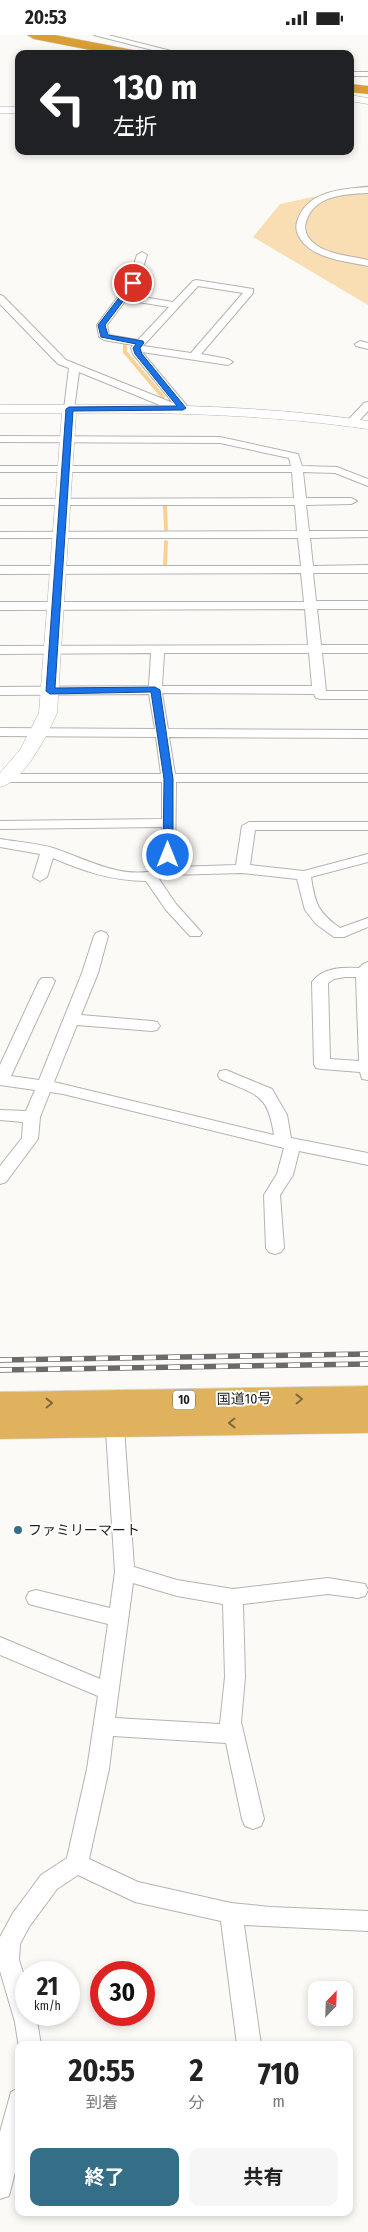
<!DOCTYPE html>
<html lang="ja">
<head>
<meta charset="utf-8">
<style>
  :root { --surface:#fff; --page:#f6f6f6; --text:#222; --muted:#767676; --accent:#346e87 }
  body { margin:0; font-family:"Fira Sans Condensed","Noto Sans JP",sans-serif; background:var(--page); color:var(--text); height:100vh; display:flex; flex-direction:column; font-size:19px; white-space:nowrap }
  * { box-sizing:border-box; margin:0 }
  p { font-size:16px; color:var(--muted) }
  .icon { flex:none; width:28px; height:28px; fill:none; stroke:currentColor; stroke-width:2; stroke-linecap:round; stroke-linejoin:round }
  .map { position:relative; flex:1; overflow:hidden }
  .side { position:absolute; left:15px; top:2006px; width:338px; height:175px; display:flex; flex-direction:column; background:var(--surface); border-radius:10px; box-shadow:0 2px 8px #0003 }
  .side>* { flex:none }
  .hud { position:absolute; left:15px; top:15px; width:339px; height:105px; border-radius:10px; box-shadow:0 2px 8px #0003; background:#202124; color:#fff; overflow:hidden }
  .needle { width:32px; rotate:23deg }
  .tools { position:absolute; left:308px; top:1946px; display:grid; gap:10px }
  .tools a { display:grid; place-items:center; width:45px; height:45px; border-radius:10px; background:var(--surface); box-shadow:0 2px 8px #0003; font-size:25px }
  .speed { position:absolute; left:15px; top:1926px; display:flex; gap:10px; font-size:25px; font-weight:700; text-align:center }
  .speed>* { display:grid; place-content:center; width:65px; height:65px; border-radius:50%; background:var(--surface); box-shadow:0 2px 8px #0003; line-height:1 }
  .speed small { font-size:12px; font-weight:400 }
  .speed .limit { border:8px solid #d22; background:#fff; color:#111 }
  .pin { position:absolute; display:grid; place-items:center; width:42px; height:42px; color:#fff; margin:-21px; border:2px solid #fff; border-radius:50%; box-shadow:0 1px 5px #0007 }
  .me { position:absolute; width:55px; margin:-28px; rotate:0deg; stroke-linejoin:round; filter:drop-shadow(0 0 4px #0008) }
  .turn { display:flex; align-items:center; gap:18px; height:105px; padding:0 15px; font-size:22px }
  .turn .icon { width:65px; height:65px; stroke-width:2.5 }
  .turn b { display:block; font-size:35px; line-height:42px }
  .eta { display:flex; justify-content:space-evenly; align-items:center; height:85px; text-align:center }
  .eta b { font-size:30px; font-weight:700; line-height:35px }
  .action { display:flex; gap:10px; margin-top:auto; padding:10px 15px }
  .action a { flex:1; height:58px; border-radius:10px; background:var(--accent); color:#fff; font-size:20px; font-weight:700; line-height:58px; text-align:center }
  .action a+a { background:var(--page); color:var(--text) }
  .status { display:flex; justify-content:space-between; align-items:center; height:35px; padding:0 25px; background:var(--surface); direction:ltr }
  .status svg { height:14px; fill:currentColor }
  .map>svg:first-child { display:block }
</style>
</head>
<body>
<div class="status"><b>20:53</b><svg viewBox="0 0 49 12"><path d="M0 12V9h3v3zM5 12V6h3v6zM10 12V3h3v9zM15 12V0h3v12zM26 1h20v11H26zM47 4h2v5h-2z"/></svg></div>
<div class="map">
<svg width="368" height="2197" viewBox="0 0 368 2197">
  <rect width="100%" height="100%" fill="#fcfaf7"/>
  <!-- green -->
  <path fill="#fadeb3" d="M368 150V270L253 202 280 169Z"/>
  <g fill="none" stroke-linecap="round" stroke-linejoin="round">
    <!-- stream -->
    <path stroke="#f8d194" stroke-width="4" d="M125 309V317L163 362
      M165 471 166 494
      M165 531 166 507"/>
    <defs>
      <path id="minor" d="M94 0H108L183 19H168Z
        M350 37H368V41H350Z
        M368 152V158C345 159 314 160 306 187 303 196 308 204 316 210 331 220 351 221 368 225V231C349 227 325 225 309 213 301 207 294 197 297 187 306 156 341 154 368 152Z
        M142 217 147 220 138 248 130 260 173 267 193 246 196 245 253 254V258L201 319 228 324 233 327 228 330 142 317 187 371 188 373 187 375H172L79 337 74 374 69 377 65 376 64 374 69 333 58 329 0 269V260L3 261 66 325 173 368 133 319 131 313 133 310 104 305 99 302 97 290 128 248 137 220ZM198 251 243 258 191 318 143 311ZM126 265 169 272 138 305 109 300 107 290Z
        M360 306 368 308V314L356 311 355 309Z
        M368 367V376L356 389H348L347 387 348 385 364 368Z
        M0 401 220 402 298 419 302 431 337 432 368 444V451L335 438 303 437 306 463H351L357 466 351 469 306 470 309 496H368V502L310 503 313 531 368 530V538H313L316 566H368V574H317L321 610H368V618H322L326 656H368V664H321L316 663 314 659 162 658 168 694 368 695V703L169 702 175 739H368V747H176L175 832 236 830 242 791 249 787H368V795H255L250 830 304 836 368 819V827L311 842C315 869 318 877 340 893L368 883V892L344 902H334L316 889 305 875 297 844 242 838 169 840 159 844 176 869 202 898 200 901H190L166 875 146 846C113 846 83 836 53 823L47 842 40 846 33 842 40 819 0 812V804C17 807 37 808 53 813 89 825 123 846 161 834L162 792 0 794V786L162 784V747H0V739H161L156 702 0 701V693L155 694 149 659 0 660V652L149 651 151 618 0 619V611L308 610 305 574 0 575V567H304L301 538 0 539V531H301L298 503H0V497L297 496 295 470H0V464L294 463 292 437H0V431H291L289 423 220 408 0 407ZM164 618H309L312 651H162Z
        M101 896 106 898 108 901 98 938 81 980 152 986 157 987 160 991 157 995 152 996 77 990 54 1047 274 1100C268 1058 256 1060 220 1044L218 1040 220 1036 226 1035 272 1054 287 1080 291 1103 368 1118V1130L299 1116 293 1140 280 1160 284 1213 281 1217 275 1219 269 1217 266 1213 264 1160 277 1139 284 1113 63 1059 50 1057 40 1082 38 1104 6 1147 0 1149V1131L22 1103 23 1087 0 1085V1075L26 1076 35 1055 0 1050V1030L39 946 42 943H52L55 946 11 1041 39 1045 82 938 94 901 96 898Z
        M368 927V1045L362 1044 360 1037 322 1034 316 1033 314 1029 312 947C323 932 343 932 359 933L363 929ZM345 942H356L359 1026 330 1024 328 948 334 944Z
        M114 1373 121 1375 123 1380 134 1532 177 1545 233 1554 328 1543 365 1549 368 1555 365 1561 358 1563 328 1559 243 1569 245 1642 241 1687 264 1784 261 1791 253 1794 245 1791 242 1784 226 1708 113 1701 109 1734 89 1824 138 1847 231 1868 270 1872 368 1876V1896L244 1890 261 2010H237L221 1886 135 1867 78 1840 57 1854 29 1892 20 1909 19 1925 26 1947V1980H36L41 2010H19V2013L15 1987 0 1936V1902L13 1878 41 1840 67 1823 87 1734 98 1661 0 1620V1602L100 1644 108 1589 36 1571 29 1569 26 1563 29 1557 36 1555 110 1573 115 1537 105 1380 107 1375ZM133 1548 177 1561 223 1569 225 1642 220 1689 115 1683Z
        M19 2053V2121L9 2161 0 2164V2097L11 2057Z"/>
      <path id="tertiary" d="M350 60 368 63V69L350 66Z
        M0 72H19V78H0Z
        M0 370C123 369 246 368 368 386V394C271 380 174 377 76 378L57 678C47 700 25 746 0 752V738L20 715 39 678 62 378H0Z"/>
      <path id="trunk" d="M368 1351V1398L0 1404V1357Z"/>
      <path id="motorway" d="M27 0H55L133 15 140 19H111L34 4Z
        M350 49 368 51V59L350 57Z"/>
    </defs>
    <!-- minor casing -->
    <use href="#minor" stroke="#b5b3b0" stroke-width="2"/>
    <!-- tertiary casing -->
    <use href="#tertiary" stroke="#b5b3b0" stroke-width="1"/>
    <!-- trunk casing -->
    <use href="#trunk" stroke="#d7d7d6" stroke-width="1"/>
    <!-- motorway casing -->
    <use href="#motorway" stroke="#d7d7d6" stroke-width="1"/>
    <!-- minor -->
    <use href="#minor" fill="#fff" fill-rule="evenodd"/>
    <!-- tertiary -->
    <use href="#tertiary" fill="#fff" fill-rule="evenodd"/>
    <!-- trunk -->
    <use href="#trunk" fill="#e0b25e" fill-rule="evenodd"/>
    <!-- motorway -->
    <use href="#motorway" fill="#d99f35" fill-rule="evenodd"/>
    <defs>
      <path id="rail" d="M0 1325 368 1319
        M0 1335 368 1329"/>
    </defs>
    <!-- rail casing -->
    <use href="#rail" stroke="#6b6a69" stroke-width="5.5"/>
    <!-- rail -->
    <use href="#rail" stroke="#fff" stroke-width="4" stroke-dasharray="12" stroke-linecap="butt"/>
  </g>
  <!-- one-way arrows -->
  <defs><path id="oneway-chevron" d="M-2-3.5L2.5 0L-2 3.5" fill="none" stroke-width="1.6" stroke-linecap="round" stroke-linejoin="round" transform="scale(1.25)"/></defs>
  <g stroke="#80683e">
    <use href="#oneway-chevron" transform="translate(299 1364) rotate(-1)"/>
    <use href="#oneway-chevron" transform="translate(49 1368) rotate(-1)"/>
    <use href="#oneway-chevron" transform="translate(232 1388) rotate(179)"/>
  </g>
  <!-- route -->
  <path fill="#1a73e8" stroke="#114b97" d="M131 247 137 248 105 290 108 300 143 306 144 308 140 313 142 319 186 373 183 375 73 376 55 653 155 652 160 655 173 744V820L168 823 163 820 164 744 151 657 50 659 46 656 66 374 69 372 177 371 135 319 133 313 136 309 101 302 98 290Z"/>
  <!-- markers -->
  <circle fill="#346e87" stroke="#fff" stroke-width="2" cx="18" cy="1495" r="5"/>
  <g text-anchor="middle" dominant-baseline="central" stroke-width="4" stroke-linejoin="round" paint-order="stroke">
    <!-- shield labels -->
    <rect fill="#fff" stroke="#626262" stroke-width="1" x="173" y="1355.5" width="22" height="19" rx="4"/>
    <g font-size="12" font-weight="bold" fill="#1f1f1e">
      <text x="184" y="1365">10</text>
    </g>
    <!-- street labels -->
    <g font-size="14" fill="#1f1f1e" stroke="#fff">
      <text transform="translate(244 1364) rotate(-1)">国道10号</text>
    </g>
    <!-- poi labels -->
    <g font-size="14" fill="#1f1f1e" stroke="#fff" text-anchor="start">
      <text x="28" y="1495">ファミリーマート</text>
    </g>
  </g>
</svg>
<div class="tools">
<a><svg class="needle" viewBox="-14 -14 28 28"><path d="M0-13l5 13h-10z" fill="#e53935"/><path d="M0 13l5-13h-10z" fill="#767676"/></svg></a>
</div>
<div class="speed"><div>21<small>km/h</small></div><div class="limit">30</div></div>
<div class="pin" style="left:133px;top:248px;background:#d93025"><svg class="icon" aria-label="arrive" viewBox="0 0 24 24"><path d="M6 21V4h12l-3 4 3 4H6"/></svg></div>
<svg class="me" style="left:168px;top:820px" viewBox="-20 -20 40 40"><circle r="17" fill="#1a73e8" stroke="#fff" stroke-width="3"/><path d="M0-11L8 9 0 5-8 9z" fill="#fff"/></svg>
<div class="hud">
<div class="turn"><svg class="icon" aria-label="left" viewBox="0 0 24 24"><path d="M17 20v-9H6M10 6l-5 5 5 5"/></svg><div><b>130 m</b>左折</div></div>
</div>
<section class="side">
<div class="eta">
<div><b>20:55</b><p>到着</p></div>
<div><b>2</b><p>分</p></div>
<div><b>710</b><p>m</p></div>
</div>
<div class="action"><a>終了</a><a>共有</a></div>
</section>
</div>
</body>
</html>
